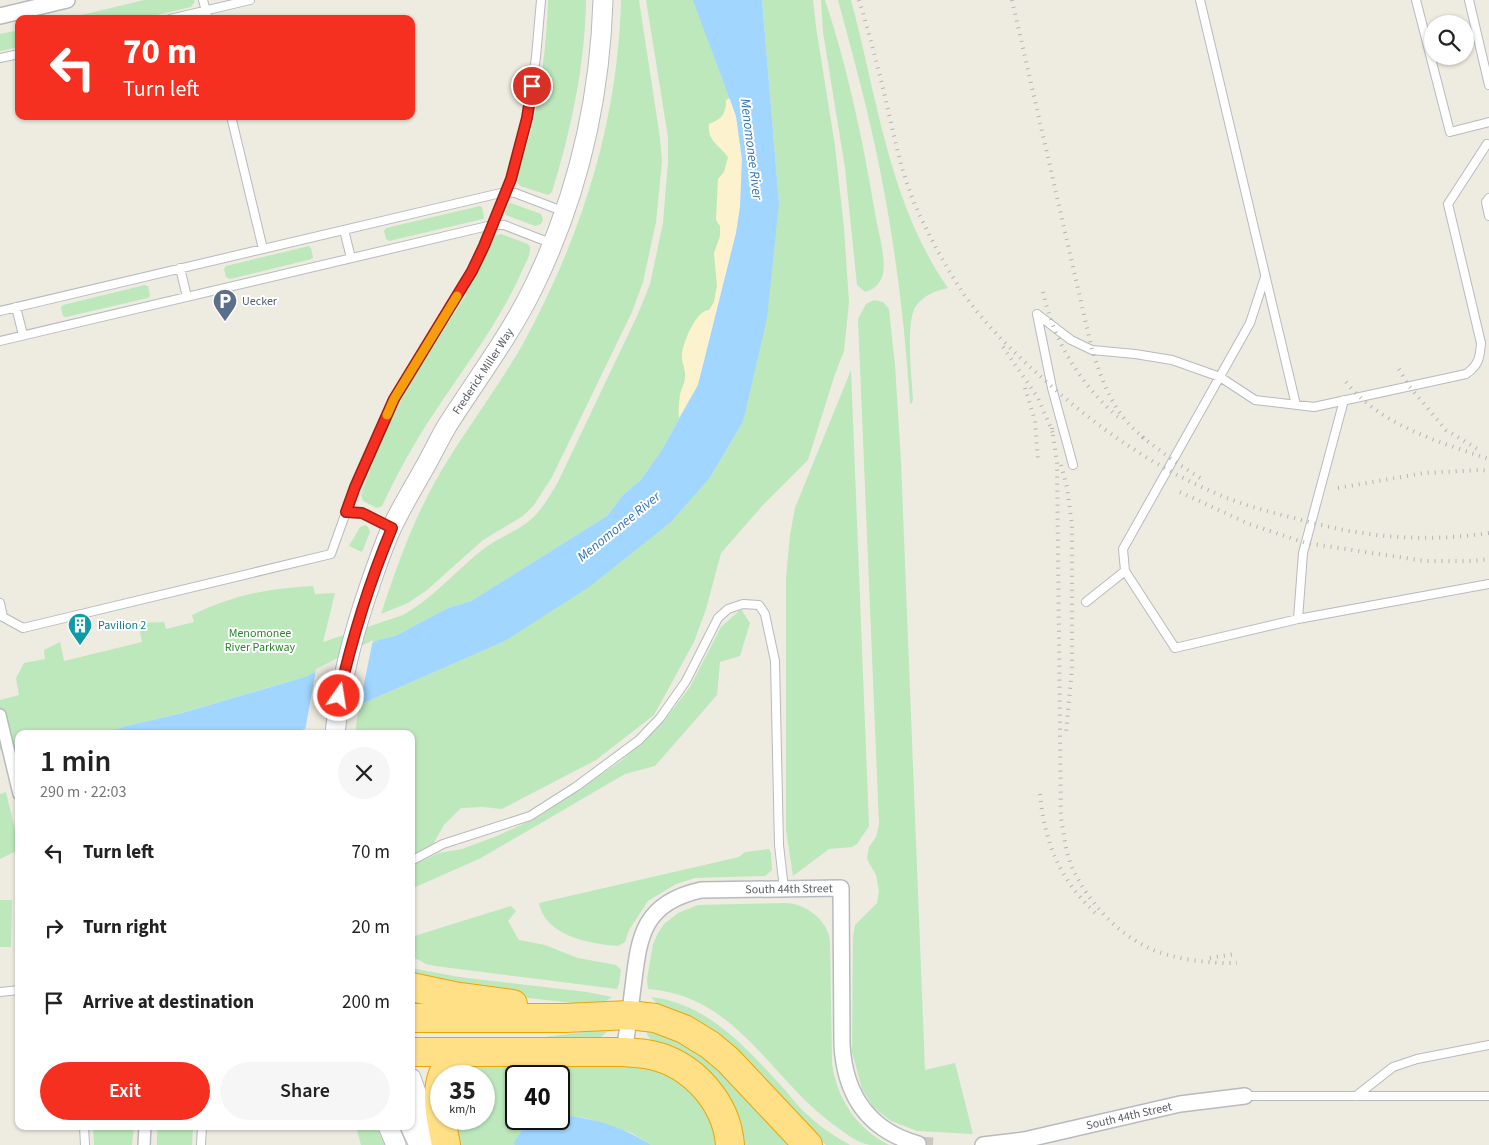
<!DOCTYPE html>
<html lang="en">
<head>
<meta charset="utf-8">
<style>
  :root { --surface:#fff; --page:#f6f6f6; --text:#222; --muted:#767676; --accent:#f53020 }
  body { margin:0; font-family:"Source Sans 3",sans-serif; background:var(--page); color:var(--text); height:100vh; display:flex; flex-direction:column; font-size:19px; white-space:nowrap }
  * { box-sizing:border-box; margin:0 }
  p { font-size:16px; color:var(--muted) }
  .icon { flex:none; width:28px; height:28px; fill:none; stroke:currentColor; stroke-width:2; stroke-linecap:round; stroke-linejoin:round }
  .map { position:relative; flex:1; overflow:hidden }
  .panel { position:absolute; left:15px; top:730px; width:400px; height:400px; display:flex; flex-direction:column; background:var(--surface); border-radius:10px; box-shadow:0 1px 4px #0004 }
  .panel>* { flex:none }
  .banner { position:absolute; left:15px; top:15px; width:400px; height:105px; border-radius:10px; box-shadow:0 1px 4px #0004; background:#f53020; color:#fff; overflow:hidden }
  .buttons { position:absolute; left:1424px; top:15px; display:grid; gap:10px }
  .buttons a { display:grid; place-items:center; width:50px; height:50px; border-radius:50%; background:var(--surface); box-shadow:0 1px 4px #0004; font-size:25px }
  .speed { position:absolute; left:430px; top:1065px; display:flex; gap:10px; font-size:25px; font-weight:700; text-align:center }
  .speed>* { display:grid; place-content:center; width:65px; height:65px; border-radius:50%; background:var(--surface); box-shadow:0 1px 4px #0004; line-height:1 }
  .speed small { font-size:12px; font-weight:400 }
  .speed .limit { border:2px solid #111; border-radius:8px; background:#fff; color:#111 }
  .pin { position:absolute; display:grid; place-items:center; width:42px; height:42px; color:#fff; margin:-21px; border:2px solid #fff; border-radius:50%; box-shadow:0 1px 5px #0007 }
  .me { position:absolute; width:55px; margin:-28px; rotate:13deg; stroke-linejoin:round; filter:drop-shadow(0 0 4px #0008) }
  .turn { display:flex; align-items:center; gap:18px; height:105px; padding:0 25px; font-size:22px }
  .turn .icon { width:65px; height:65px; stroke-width:2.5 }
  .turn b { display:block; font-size:35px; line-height:42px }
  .round { display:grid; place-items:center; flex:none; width:52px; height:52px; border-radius:26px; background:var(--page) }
  .overview { display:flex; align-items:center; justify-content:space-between; height:85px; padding:0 25px }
  h1 { font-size:30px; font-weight:600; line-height:38px }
  .cta { display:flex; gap:10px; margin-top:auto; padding:10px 25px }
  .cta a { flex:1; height:58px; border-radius:30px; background:var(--accent); color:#fff; font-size:20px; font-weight:600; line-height:58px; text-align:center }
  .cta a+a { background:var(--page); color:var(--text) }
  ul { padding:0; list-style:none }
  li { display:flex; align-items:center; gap:15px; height:75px; padding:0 25px }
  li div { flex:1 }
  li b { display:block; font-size:19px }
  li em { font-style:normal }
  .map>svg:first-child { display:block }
</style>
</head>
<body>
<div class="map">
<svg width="1489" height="1145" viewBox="0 0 1489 1145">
  <rect width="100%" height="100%" fill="#eeebe1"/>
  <!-- green -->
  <path fill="#bce8bc" d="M144 0H194L195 1 191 7 139 19H65Z
    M548 0H586C585 66 571 130 552 192L548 195 520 186 516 180C521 163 527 145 532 128 541 86 547 42 548 0Z
    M621 0H639L660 138 662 162 656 222 648 259 643 282 632 312 552 477 534 505 523 516 483 540 427 590 408 603 381 614C396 569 411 525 435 482 462 434 497 390 524 342 582 235 618 122 621 0Z
    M646 0H698L711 48 736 116 742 159 698 385 663 448 641 480 623 495 607 516 471 601 448 608 395 636 378 640 305 677 181 713 130 725 101 734H19V750L0 753V700L19 695 16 678 24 663 45 659 44 650 60 642 64 661 142 642 138 623 164 622 166 629 194 622 192 615C233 595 269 588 313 586L315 594 335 593 323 642 403 615C435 597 457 569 486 547 498 538 513 533 525 524 540 514 549 497 558 482L638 314 650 284 663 223 668 162V137Z
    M762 0H813L816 27 835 146 844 228 849 302 844 351 835 374 808 460 763 505 721 553 706 609 694 642 654 715 596 760 502 809 483 807 461 808 444 825 433 844 411 857V734H355L359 705 505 641 671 522 709 479 743 422 779 203Z
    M821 0H825C848 69 863 141 875 213 878 232 886 255 883 274 881 283 874 290 865 292L857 285 845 168 823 32Z
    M838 0H851C877 96 889 204 948 288 935 291 924 295 916 306 905 320 912 380 913 399L912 403 910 404C904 306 890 206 867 111 858 74 848 37 838 0Z
    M19 30V47L0 51V34Z
    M511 203 541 214 543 219 541 224 535 226 506 215 505 212 508 204Z
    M480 206 482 207 484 217 483 219 389 241 386 239 384 231 386 228Z
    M501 234 528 244 530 247C531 255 525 264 522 271 499 323 465 366 434 413 414 443 397 474 382 506L377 508 363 501 361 495 382 437 411 381 465 297 495 236Z
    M309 246 311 248 313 257 312 259 230 279 226 277 224 269 226 266Z
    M145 285 148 286 150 296 148 298 66 317 63 316 61 307 63 305Z
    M874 300 883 302 889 309 895 365 901 462 925 1070 955 1063 973 1134 917 1131 891 1121 873 1107 862 1089 852 1052 853 936 855 925 877 903 879 891 876 875 867 859 869 847 876 837 879 824 858 319 866 304Z
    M851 370 869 826 857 844 852 847 829 849 793 876 786 830V578L790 535 795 508Z
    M365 525 368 527 370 532 362 552 349 546 360 527Z
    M741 609 750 623 740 656 720 662 717 695 655 766 625 774 481 858 411 889V866L439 853 462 849 497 836 540 816 621 761 663 722 690 687 721 627Z
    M6 792 19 846 14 852 0 859V794Z
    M769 849 771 853 772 870 765 876 695 878 676 884 648 901 629 930 625 942 618 946C590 944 545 936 539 903L739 857 745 852Z
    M0 900H12L11 947H0Z
    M785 903C805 903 828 920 830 941L832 1064C837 1099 857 1129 889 1145 883 1145 876 1145 870 1145 857 1143 844 1132 834 1125 770 1079 737 995 648 989L647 979 653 944 658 933 664 924 678 913 698 905Z
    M511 906 516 911 508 921 519 940 545 945 578 958 616 965 621 970 619 984 617 989 435 966 426 964 411 956V937Z
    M411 968 459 977 587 992 612 997 603 1003 591 1005 447 989 411 978Z
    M651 997C710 1004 748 1050 786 1091 794 1101 802 1111 812 1119 823 1129 836 1137 850 1145H826L659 1006Z
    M608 1029V1031L601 1037 596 1039 412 1040 411 1037 537 1038Z
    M648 1029 675 1036 714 1062 793 1145H742L647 1035Z
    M468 1064H628L668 1072 703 1101 718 1145H651L632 1133 586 1118 559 1115V1076H516V1119H539C524 1127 524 1130 515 1142V1145H459L453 1119H484V1076H453L461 1067Z
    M93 1126H134L132 1145H94Z
    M157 1126H193L192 1145H157Z
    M356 1126H376L385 1145H361Z"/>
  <!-- sand -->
  <path fill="#fdf2ce" d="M730 98 736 116 742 159 740 207 736 233 698 385 679 418C678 411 679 403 680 395 681 389 685 383 685 377 686 368 681 363 682 354 683 343 696 310 709 310L714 302 717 286 714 253 720 236V226L716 220 718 179 724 172 728 157C719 145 707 141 709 124 722 119 726 114 726 100Z"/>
  <!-- water -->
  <path fill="#a0d6ff" d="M693 0H762L779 203 767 318 743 422 709 479 671 522 589 587 505 641 293 734H101L130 725 182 713 305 677 378 640 395 636 448 608 471 601 607 516 623 495 641 480 663 448 698 385 736 233 740 207 742 159 736 116Z
    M559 1115C593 1118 622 1126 651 1145H515L514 1142C517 1139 518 1135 521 1132 532 1119 544 1119 559 1119Z"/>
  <!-- pier -->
  <path fill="#eeebe1" d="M373 640 359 708 305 731 316 669Z
    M19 747V792L7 795 0 767V750Z"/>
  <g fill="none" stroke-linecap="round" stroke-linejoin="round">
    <!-- minor-tunnel -->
    <path stroke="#c9c8c2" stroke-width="15" stroke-dasharray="15 8" stroke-linecap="butt" d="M918 1144 934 1145"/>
    <defs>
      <path id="service" d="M203 0 208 19
        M1200 0 1296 405
        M1416 0 1450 132 1489 122
        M1469 0 1489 85
        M170 19 250 0
        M0 58 19 54
        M231 116 263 249
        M1489 198 1486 202 1489 216
        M344 230 351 258
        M180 268 187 297
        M1265 277 1250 323 1123 549 1125 571 1175 648 1298 619 1489 584
        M16 307 23 335
        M0 311 505 192 515 193 565 212
        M1037 314 1071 340 1092 350 1135 354 1172 360 1220 377 1255 400 1314 407 1466 374C1479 365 1480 357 1481 343L1448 204 1487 144
        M1037 314 1052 388 1073 465
        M0 341 492 225H504L553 244
        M346 512 362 513 392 528
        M1086 602 1125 571
        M0 603 3 617 23 628 331 554 355 487 394 399 472 271 511 179 527 118 536 57 541 0
        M1298 619 1303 553 1344 400
        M411 861 443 844 530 816 577 786 639 740 660 718 686 681 718 618 728 609 743 604 759 605 765 614 775 661 779 845 784 889
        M0 992 19 990
        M1245 1096H1489
        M1356 1096 1393 1067 1417 1059 1489 1045
        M84 1126 85 1145
        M201 1145 202 1126"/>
      <path id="pedestrian" d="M0 715 19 794
        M144 1145 145 1126"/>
      <g id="minor">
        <path d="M0 16 67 0"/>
        <path id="s1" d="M624 1052C627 1033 630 1014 632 995 639 942 638 904 701 890L841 888 842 1045C845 1095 868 1130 918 1144"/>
        <path id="s2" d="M983 1145 1024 1140 1180 1104 1245 1096"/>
      </g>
      <g id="tertiary">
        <path id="s3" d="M335 734C340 681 354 630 372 579 378 562 384 544 392 527 401 508 412 490 422 472 431 457 438 441 447 426 476 380 509 337 533 288 577 198 600 100 603 0"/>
        <path d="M411 1078 435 1145"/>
        <path d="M388 1126 396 1145"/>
        <path d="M410 1126 419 1145"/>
      </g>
      <path id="motorway" d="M411 987 454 996 513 1004
        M411 1018H565L629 1015 655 1018 684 1029 710 1045 728 1060 808 1145
        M411 1052H624C633 1053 642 1053 651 1055 693 1064 727 1103 730 1145
        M446 1145C440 1112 429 1077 459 1053"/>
    </defs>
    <!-- service casing -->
    <use href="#service" stroke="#b7babf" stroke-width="10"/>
    <!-- pedestrian casing -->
    <use href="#pedestrian" stroke="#b7babf" stroke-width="14"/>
    <!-- minor casing -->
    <use href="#minor" stroke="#b7babf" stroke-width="18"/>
    <!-- tertiary casing -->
    <use href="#tertiary" stroke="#b7babf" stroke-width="21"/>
    <!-- motorway casing -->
    <use href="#motorway" stroke="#efa400" stroke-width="30"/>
    <!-- service -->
    <use href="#service" stroke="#fff" stroke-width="8"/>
    <!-- pedestrian -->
    <use href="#pedestrian" stroke="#fff" stroke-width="11"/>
    <!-- minor -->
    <use href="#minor" stroke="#fff" stroke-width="15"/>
    <!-- tertiary -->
    <use href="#tertiary" stroke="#fff" stroke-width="19"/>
    <!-- motorway -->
    <use href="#motorway" stroke="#ffe087" stroke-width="28"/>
    <!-- rail -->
    <path stroke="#b3b4b4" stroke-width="4" stroke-dasharray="1 6" stroke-linecap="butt" d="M859 0C867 26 874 53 881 80 891 120 898 162 913 200 926 231 943 262 961 290 981 320 1012 351 1039 375 1094 426 1157 470 1227 498 1250 507 1274 513 1298 519 1362 537 1422 543 1489 533
      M1012 0 1092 350C1101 376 1109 402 1128 423 1134 430 1141 435 1148 442
      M1043 292C1054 342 1080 384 1119 418
      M1003 347 1038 398 1053 433
      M1399 369 1409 386 1446 430 1481 451
      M1346 382C1380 425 1439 442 1489 459
      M1025 388 1035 421 1038 460
      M1052 428 1057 463 1061 818C1064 834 1065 851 1072 867 1086 899 1115 932 1147 947 1170 959 1211 964 1237 963
      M1142 437 1174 461 1203 480
      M1061 465 1067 487 1072 525V669L1066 733
      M1338 488 1424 473 1482 470 1489 471
      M1180 492 1249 524 1306 543 1425 561H1473L1489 559
      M1040 794C1045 844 1059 878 1095 913
      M1210 958 1235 954"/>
  </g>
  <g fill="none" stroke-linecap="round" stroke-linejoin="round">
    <defs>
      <path id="route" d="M339 696C352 638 369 583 392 528L362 513 346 512 355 487 394 399 472 271 484 246 511 179 527 118 532 86"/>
    </defs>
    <!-- route casing -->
    <use href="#route" stroke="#9f1f15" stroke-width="12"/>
    <!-- route -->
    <use href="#route" stroke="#f53020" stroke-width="9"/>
    <!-- slow -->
    <path stroke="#f59e0b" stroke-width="9" d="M387 415 394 399 457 296"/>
  </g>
  <!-- icons -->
  <defs>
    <symbol id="parking-pin" viewBox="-11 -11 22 30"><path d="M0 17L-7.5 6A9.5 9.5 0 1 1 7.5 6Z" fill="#5c6f8a" stroke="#fff"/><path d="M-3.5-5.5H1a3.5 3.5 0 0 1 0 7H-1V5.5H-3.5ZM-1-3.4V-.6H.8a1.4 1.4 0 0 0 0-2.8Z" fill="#fff"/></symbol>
    <symbol id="building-pin" viewBox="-11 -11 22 30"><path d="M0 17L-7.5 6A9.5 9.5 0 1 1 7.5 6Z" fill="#0f9aa8" stroke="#fff"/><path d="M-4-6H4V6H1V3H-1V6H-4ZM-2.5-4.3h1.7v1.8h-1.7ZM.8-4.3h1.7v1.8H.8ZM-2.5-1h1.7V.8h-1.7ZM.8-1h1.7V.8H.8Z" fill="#fff"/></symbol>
  </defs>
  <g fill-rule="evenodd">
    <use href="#parking-pin" x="211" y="287" width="28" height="38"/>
    <use href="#building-pin" x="66" y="611" width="28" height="38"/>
  </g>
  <g text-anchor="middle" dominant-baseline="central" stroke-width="4" stroke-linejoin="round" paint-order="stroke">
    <!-- service labels -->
    <g font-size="12" fill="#4e5e75" stroke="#fff" text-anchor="start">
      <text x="242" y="301">Uecker</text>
    </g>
    <!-- street labels -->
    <g font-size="12" fill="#5a5e63" stroke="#fff">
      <text stroke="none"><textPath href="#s3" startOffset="396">Frederick Miller Way</textPath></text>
      <text stroke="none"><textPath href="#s1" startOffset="284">South 44th Street</textPath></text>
      <text stroke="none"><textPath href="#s2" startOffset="149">South 44th Street</textPath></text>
    </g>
    <!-- culture labels -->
    <g font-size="12" fill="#0d838f" stroke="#fff" text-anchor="start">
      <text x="98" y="625">Pavilion 2</text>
    </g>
    <!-- park labels -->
    <g font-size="12" fill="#2e8632" stroke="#fff">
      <text x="260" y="633">Menomonee<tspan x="260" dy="14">River Parkway</tspan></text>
    </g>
    <!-- water labels -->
    <g font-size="14" font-style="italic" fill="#3676b8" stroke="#fff">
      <text transform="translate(751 149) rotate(83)">Menomonee River</text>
      <text transform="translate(619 527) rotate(-39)">Menomonee River</text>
    </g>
  </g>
</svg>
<div class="buttons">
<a><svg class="icon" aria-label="search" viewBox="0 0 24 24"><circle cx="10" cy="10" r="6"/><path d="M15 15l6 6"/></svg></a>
</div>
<div class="speed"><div>35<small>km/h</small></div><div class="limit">40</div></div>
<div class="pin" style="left:532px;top:86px;background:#d93025"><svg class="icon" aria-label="arrive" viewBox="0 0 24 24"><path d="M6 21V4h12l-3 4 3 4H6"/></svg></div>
<svg class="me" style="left:339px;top:696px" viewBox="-20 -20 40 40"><circle r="17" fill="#f53020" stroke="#fff" stroke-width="3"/><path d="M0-11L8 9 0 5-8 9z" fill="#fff"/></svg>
<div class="banner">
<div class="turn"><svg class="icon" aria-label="left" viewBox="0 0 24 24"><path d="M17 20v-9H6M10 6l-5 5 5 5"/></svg><div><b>70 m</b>Turn left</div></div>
</div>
<section class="panel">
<div class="overview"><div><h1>1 min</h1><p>290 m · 22:03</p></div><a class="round"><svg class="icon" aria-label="close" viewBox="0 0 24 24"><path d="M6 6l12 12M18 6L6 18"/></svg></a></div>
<ul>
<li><svg class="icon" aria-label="left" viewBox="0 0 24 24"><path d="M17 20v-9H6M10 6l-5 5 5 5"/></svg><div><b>Turn left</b></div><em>70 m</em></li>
<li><svg class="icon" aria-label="right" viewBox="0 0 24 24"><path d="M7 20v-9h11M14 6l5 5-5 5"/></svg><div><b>Turn right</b></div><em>20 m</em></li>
<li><svg class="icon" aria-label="arrive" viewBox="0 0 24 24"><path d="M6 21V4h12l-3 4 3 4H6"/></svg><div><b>Arrive at destination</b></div><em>200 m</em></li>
</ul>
<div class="cta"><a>Exit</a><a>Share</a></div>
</section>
</div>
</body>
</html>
